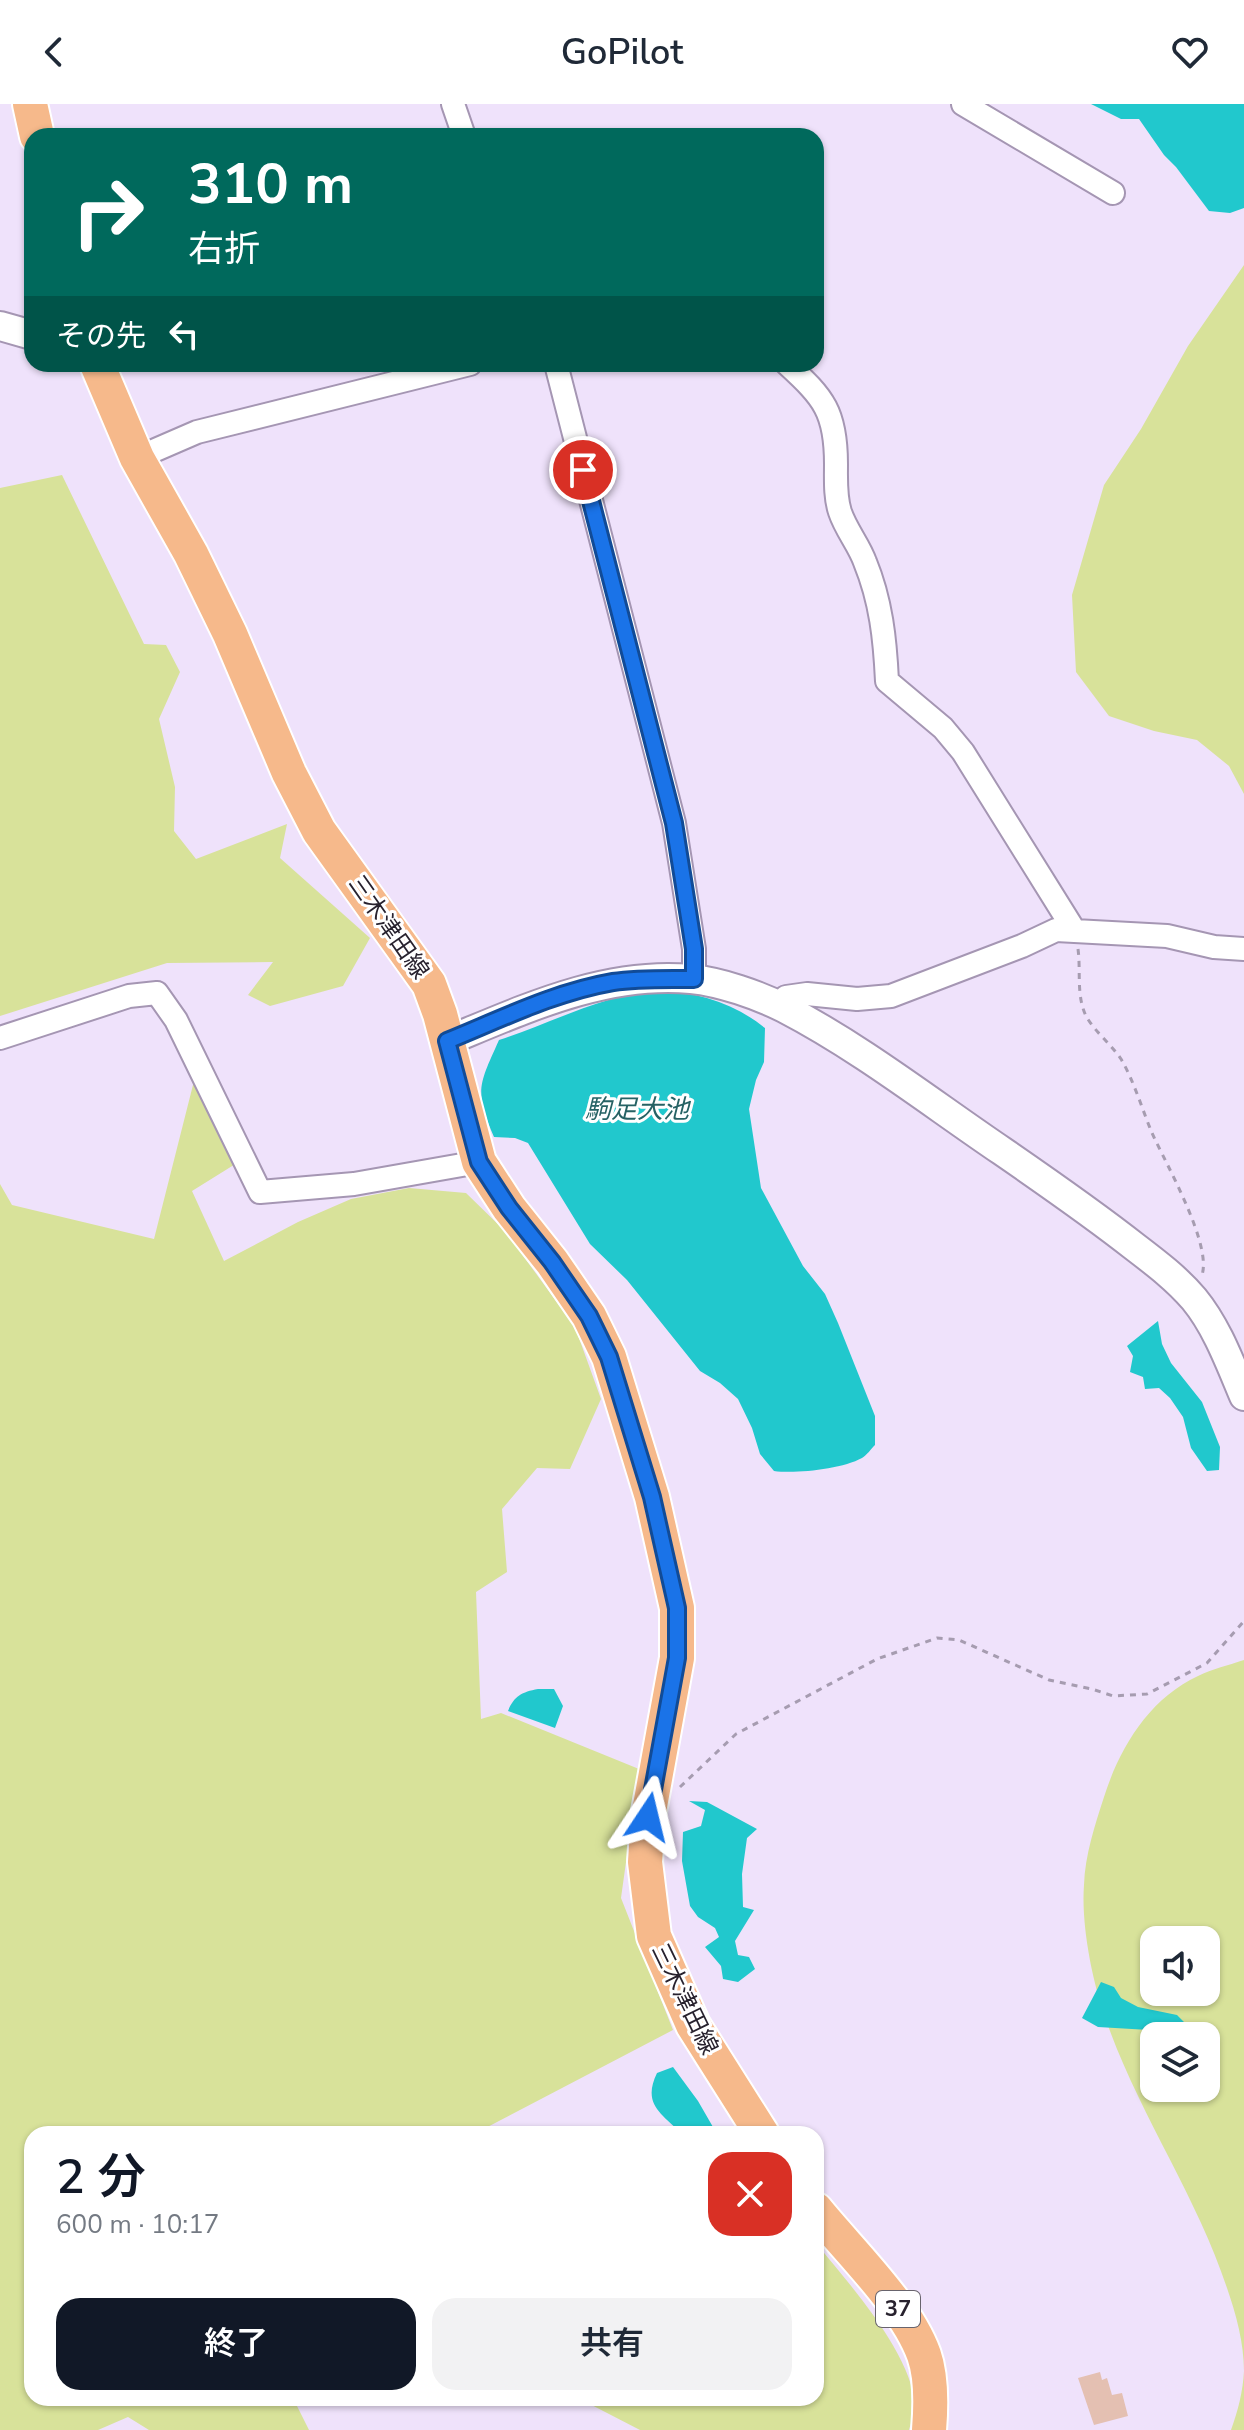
<!DOCTYPE html>
<html lang="ja">
<head>
<meta charset="utf-8">
<style>
  :root { --surface:#fff; --page:#f2f2f3; --text:#1f2937; --muted:#747a83; --accent:#111827 }
  body { margin:0; font-family:"Nunito Sans","Noto Sans JP",sans-serif; background:var(--page); color:var(--text); height:100vh; display:flex; flex-direction:column; font-size:30px; white-space:nowrap }
  * { box-sizing:border-box; margin:0 }
  p { font-size:26px; color:var(--muted) }
  .icon { flex:none; width:44px; height:44px; fill:none; stroke:currentColor; stroke-width:2; stroke-linecap:round; stroke-linejoin:round }
  .map { position:relative; flex:1; overflow:hidden }
  .panel { position:absolute; left:24px; top:2022px; width:800px; height:280px; display:flex; flex-direction:column; background:var(--surface); border-radius:24px; box-shadow:0 2px 6px #0004 }
  .panel>* { flex:none }
  .banner { position:absolute; left:24px; top:24px; width:800px; height:244px; border-radius:24px; box-shadow:0 2px 6px #0004; background:#00695c; color:#fff; overflow:hidden }
  .tools { position:absolute; left:1140px; top:1822px; display:grid; gap:16px }
  .tools a { display:grid; place-items:center; width:80px; height:80px; border-radius:16px; background:var(--surface); box-shadow:0 2px 6px #0004; font-size:40px }
  .pin { position:absolute; display:grid; place-items:center; width:68px; height:68px; color:#fff; margin:-34px; border:4px solid #fff; border-radius:50%; box-shadow:0 2px 8px #0007 }
  .me { position:absolute; width:88px; margin:-44px; rotate:10deg; stroke-linejoin:round; filter:drop-shadow(0 0 6px #0008) }
  .turn { display:flex; align-items:center; gap:28px; height:168px; padding:0 32px; font-size:36px }
  .turn .icon { width:104px; height:104px; stroke-width:2.5 }
  .turn b { display:block; font-size:56px; line-height:68px }
  .then { display:flex; align-items:center; height:76px; padding:0 32px; background:#0003; gap:16px; font-size:30px }
  .round { display:grid; place-items:center; flex:none; width:84px; height:84px; border-radius:24px; background:var(--page) }
  .headline { display:flex; align-items:center; justify-content:space-between; height:136px; padding:0 32px }
  h1 { font-size:48px; font-weight:600; line-height:60px; color:var(--accent) }
  .cta { display:flex; gap:16px; margin-top:auto; padding:16px 32px }
  .cta a { flex:1; height:92px; border-radius:24px; background:var(--accent); color:#fff; font-size:32px; font-weight:600; line-height:92px; text-align:center }
  .cta a+a { background:var(--page); color:var(--text) }
  header { display:flex; justify-content:space-between; align-items:center; height:104px; padding:0 32px; background:var(--surface); font-size:36px; font-weight:600 }
  .map>svg:first-child { display:block }
</style>
</head>
<body>
<header><svg class="icon" aria-label="back" viewBox="0 0 24 24"><path d="M15 5l-7 7 7 7"/></svg>GoPilot<svg class="icon" aria-label="heart" viewBox="0 0 24 24"><path d="M12 20l-8-8c-3-5 5-10 8-4 3-6 11-1 8 4z"/></svg></header>
<div class="map">
<svg width="1244" height="2326" viewBox="0 0 1244 2326">
  <rect width="100%" height="100%" fill="#efe2fb"/>
  <!-- green -->
  <path fill="#d8e29a" fill-rule="evenodd" d="M1244 161V690L1229 662 1197 636 1154 627 1109 612 1076 568 1072 491 1104 381 1141 325 1188 242Z
    M62 371 144 540 166 541 180 568 159 615 175 683 174 727 196 755 287 720 280 754 370 834 343 882 270 902 248 891 273 858 167 859 0 912V384Z
    M194 977 237 1059 192 1087 224 1157 298 1118 351 1095 409 1084 466 1089 505 1127 575 1223 601 1295 570 1365 537 1364 502 1405 507 1468 476 1488 481 1615 501 1609 639 1665 621 1794 673 1926 474 2030H32V2294H293L309 2326H149L128 2313 98 2326H0V1080L12 1101 154 1135Z
    M1244 1556V2326H1231C1238 2307 1243 2287 1244 2267 1244 2239 1236 2210 1227 2184 1196 2090 1137 2007 1105 1913 1092 1876 1081 1820 1084 1781 1085 1751 1095 1721 1104 1693 1120 1643 1149 1595 1198 1572 1212 1565 1229 1561 1244 1556ZM1154 1836H1206V1888H1154ZM1154 1932H1206V1984H1154Z
    M816 2139C849 2180 912 2249 915 2302 915 2309 911 2319 909 2326H640L578 2294H816Z"/>
  <!-- water -->
  <path fill="#21c8cd" d="M1091 0H1244V104L1230 109 1209 107 1176 63 1164 51 1139 15H1121Z
    M660 886C699 889 734 899 765 924L764 958 756 976 749 1005 761 1084 803 1162 825 1190 838 1219 875 1312V1341C871 1345 867 1351 862 1354 842 1365 796 1370 774 1367L760 1350 752 1324 738 1295 720 1279 700 1267 627 1176 590 1140 528 1039 515 1034 494 1033C474 986 479 981 499 936 554 918 602 891 660 886Z
    M1158 1217 1162 1240 1171 1259 1202 1298 1220 1343 1219 1366 1207 1367 1191 1344 1183 1313 1170 1294 1159 1284 1145 1285 1143 1273 1130 1268 1133 1252 1127 1242Z
    M538 1585H554L563 1602 555 1624 508 1607C514 1592 522 1588 538 1585Z
    M689 1697 707 1698 757 1725 747 1734 742 1770 743 1803 754 1806 735 1837 738 1851 749 1853 755 1865 738 1878 723 1875 721 1862 705 1843 719 1833 715 1824 698 1813 690 1802 682 1757 683 1728 701 1722 705 1706Z
    M1101 1878 1114 1883 1121 1894 1138 1903 1177 1911 1184 1918 1193 1919 1219 1932 1210 1936 1212 1943 1206 1941V1932H1154V1935L1149 1926 1098 1923 1082 1914Z
    M673 1963 698 1997 717 2030H682C661 2009 642 2000 657 1969Z"/>
  <!-- building -->
  <path fill="#e4c0b2" d="M1100 2268 1102 2276 1107 2274 1112 2291 1122 2289 1128 2312 1094 2321 1078 2274Z"/>
  <g fill="none" stroke-linecap="round" stroke-linejoin="round">
    <defs>
      <path id="minor" d="M453 0 464 32
        M963 0 1113 89
        M556 260 674 719 694 845V875
        M787 260C824 294 836 308 836 360 836 376 835 393 840 408 846 426 859 441 865 458 881 497 885 535 887 577L943 624 963 648 1074 826
        M137 354 197 328 470 260
        M782 903 786 893 807 890 857 895 891 892 1022 842 1056 826 1167 832 1214 843 1244 845
        M0 934 129 892 157 889 176 916 260 1088 354 1080 479 1058"/>
      <path id="tertiary" d="M0 222 32 231
        M447 937C525 905 605 867 691 875 721 878 758 891 784 904 861 944 931 999 1002 1047 1047 1078 1092 1109 1135 1143 1156 1159 1177 1175 1194 1195 1217 1223 1230 1259 1244 1292"/>
      <path id="primary" d="M30 0 37 32
        M97 260 137 354 191 450 230 530 289 669 319 727 429 880 440 910 479 1058 509 1104 552 1158 589 1212 609 1253 652 1393 677 1504V1554L648 1713 645 1758 654 1832 693 1921 762 2030
        M816 2106C850 2148 906 2201 924 2251 932 2274 931 2302 929 2326"/>
    </defs>
    <!-- minor casing -->
    <use href="#minor" stroke="#a596b3" stroke-width="26"/>
    <!-- tertiary casing -->
    <use href="#tertiary" stroke="#a596b3" stroke-width="32"/>
    <!-- primary casing -->
    <use href="#primary" stroke="#fff" stroke-width="38"/>
    <!-- path -->
    <path stroke="#a69cb0" stroke-width="3" stroke-dasharray="6 6" stroke-linecap="butt" d="M1078 845C1081 867 1076 891 1086 912 1095 928 1111 940 1121 955 1134 977 1142 1005 1152 1029 1166 1060 1212 1140 1202 1171
      M680 1683 736 1630 877 1555 937 1534 959 1536 1049 1576 1092 1585 1113 1592 1147 1590 1207 1559 1244 1517"/>
    <!-- minor -->
    <use href="#minor" stroke="#fff" stroke-width="22"/>
    <!-- tertiary -->
    <use href="#tertiary" stroke="#fff" stroke-width="28"/>
    <!-- primary -->
    <use href="#primary" stroke="#f6b98b" stroke-width="34"/>
  </g>
  <g fill="none" stroke-linecap="round" stroke-linejoin="round">
    <defs>
      <path id="route" d="M583 366 674 719 694 845V875C667 875 639 874 613 878 555 888 501 915 447 937L479 1058 509 1104 552 1158 589 1212 609 1253 652 1393 677 1504V1554L648 1713"/>
    </defs>
    <!-- route casing -->
    <use href="#route" stroke="#114b97" stroke-width="20"/>
    <!-- route -->
    <use href="#route" stroke="#1a73e8" stroke-width="14"/>
  </g>
  <g text-anchor="middle" dominant-baseline="central" stroke-width="6" stroke-linejoin="round" paint-order="stroke">
    <!-- shield labels -->
    <rect fill="#fff" stroke="#68646d" stroke-width="2" x="876" y="2187" width="44" height="36" rx="6"/>
    <g font-size="22" font-weight="bold" fill="#28222e">
      <text x="898" y="2205">37</text>
    </g>
    <!-- street labels -->
    <g font-size="24" fill="#28222e" stroke="#fff">
      <text transform="translate(389 823) rotate(55)">三木津田線</text>
      <text transform="translate(685 1895) rotate(64)">三木津田線</text>
    </g>
    <!-- water labels -->
    <g font-size="26" font-style="italic" fill="#266264" stroke="#fff">
      <text x="637" y="1005">駒足大池</text>
    </g>
  </g>
</svg>
<div class="tools">
<a><svg class="icon" aria-label="sound" viewBox="0 0 24 24"><path d="M4 9h4l5-4v14l-5-4H4zM17 9q2 3 0 6"/></svg></a>
<a><svg class="icon" aria-label="layers" viewBox="0 0 24 24"><path d="M12 4l9 5-9 5-9-5zM3 14l9 5 9-5"/></svg></a>
</div>
<div class="pin" style="left:583px;top:366px;background:#d93025"><svg class="icon" aria-label="arrive" viewBox="0 0 24 24"><path d="M6 21V4h12l-3 4 3 4H6"/></svg></div>
<svg class="me" style="left:648px;top:1713px" viewBox="-20 -20 40 40"><path d="M0-17L14 15 0 8-14 15z" fill="#1a73e8" stroke="#fff" stroke-width="4"/></svg>
<div class="banner">
<div class="turn"><svg class="icon" aria-label="right" viewBox="0 0 24 24"><path d="M7 20v-9h11M14 6l5 5-5 5"/></svg><div><b>310 m</b>右折</div></div>
<div class="then">その先<svg class="icon" aria-label="left" viewBox="0 0 24 24"><path d="M17 20v-9H6M10 6l-5 5 5 5"/></svg></div>
</div>
<section class="panel">
<div class="headline"><div><h1>2 分</h1><p>600 m · 10:17</p></div><a class="round" style="background:#d93025;color:#fff"><svg class="icon" aria-label="close" viewBox="0 0 24 24"><path d="M6 6l12 12M18 6L6 18"/></svg></a></div>
<div class="cta"><a>終了</a><a>共有</a></div>
</section>
</div>
</body>
</html>
